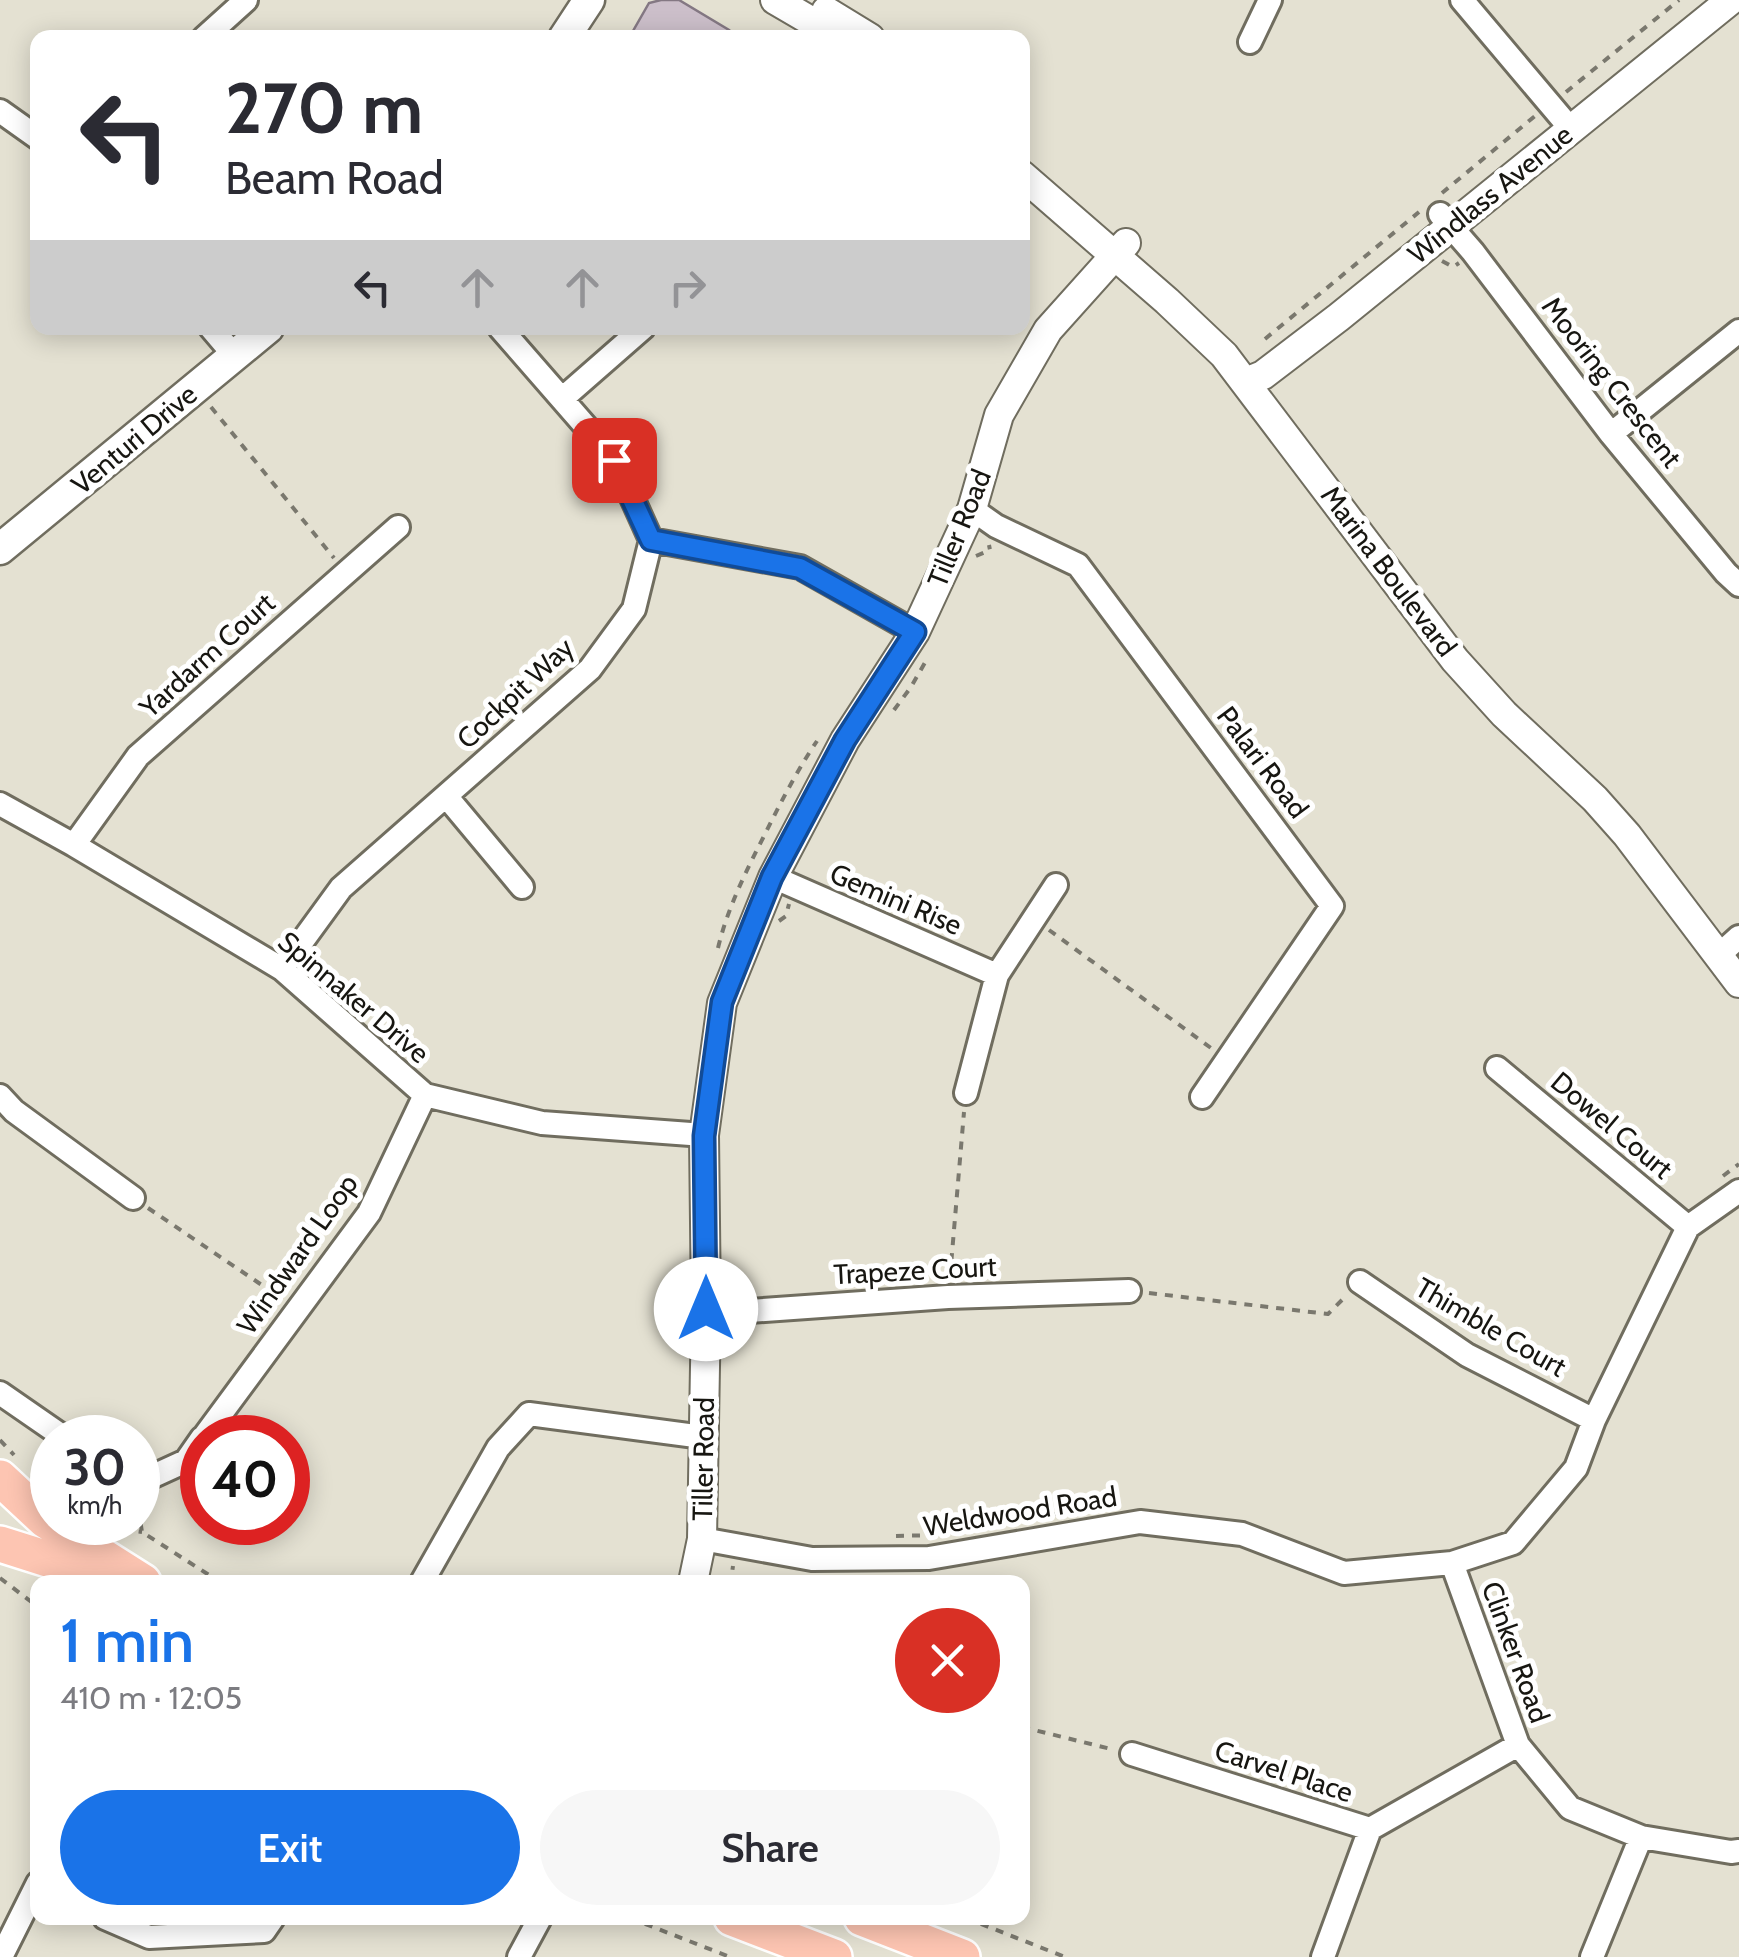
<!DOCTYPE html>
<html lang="en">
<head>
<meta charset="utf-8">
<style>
  :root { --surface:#fff; --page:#f7f7f7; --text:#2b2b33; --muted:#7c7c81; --accent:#1a73e8 }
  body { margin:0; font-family:Cabin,sans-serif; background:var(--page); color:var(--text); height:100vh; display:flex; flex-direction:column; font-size:38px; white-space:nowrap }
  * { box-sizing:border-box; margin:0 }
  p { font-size:32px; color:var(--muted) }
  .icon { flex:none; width:55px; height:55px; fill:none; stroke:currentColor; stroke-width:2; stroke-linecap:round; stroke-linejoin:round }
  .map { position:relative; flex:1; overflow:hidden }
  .drawer { position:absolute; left:30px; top:1575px; width:1000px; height:350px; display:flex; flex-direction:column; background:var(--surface); border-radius:20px; box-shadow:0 5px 25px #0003 }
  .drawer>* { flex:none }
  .guide { position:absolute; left:30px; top:30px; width:1000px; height:305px; border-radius:20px; box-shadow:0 5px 25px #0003; background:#fff; color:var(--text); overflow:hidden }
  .speed { position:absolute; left:30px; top:1415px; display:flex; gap:20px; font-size:50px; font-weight:700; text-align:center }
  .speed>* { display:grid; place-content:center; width:130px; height:130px; border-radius:50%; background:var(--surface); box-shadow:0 5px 25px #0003; line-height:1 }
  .speed small { font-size:25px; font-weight:400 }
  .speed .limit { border:15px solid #d22; background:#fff; color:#111 }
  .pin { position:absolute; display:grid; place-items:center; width:85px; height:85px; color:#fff; margin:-42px; border-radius:20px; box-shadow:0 5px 15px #0006 }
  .me { position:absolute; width:110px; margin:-55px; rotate:0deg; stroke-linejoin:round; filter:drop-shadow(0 0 8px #0008) }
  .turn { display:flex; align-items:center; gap:35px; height:210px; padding:0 30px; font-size:45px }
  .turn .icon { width:130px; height:130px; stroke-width:2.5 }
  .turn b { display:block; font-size:70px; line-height:85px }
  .lanes { display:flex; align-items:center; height:95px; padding:0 30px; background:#0003; justify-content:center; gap:50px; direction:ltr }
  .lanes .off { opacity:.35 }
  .round { display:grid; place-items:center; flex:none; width:105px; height:105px; border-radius:52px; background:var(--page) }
  .head { display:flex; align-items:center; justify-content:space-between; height:170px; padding:0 30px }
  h1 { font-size:60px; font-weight:600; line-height:75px; color:var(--accent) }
  .primary-button { display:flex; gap:20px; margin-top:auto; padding:20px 30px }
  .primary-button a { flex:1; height:115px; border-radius:60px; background:var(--accent); color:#fff; font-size:40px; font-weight:600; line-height:115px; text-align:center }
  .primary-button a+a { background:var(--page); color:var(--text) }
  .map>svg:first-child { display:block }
</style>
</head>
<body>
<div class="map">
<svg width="1739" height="1957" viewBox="0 0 1739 1957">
  <rect width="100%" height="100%" fill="#e4e1d2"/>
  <!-- building -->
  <path fill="#ccbfca" stroke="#847883" stroke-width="2.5" d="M661 0H679L729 30 725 38H629L649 3Z"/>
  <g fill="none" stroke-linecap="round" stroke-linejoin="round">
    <defs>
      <path id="minor" d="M1462 0 1570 128
        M204 38 246 0
        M1250 42 1270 0
        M0 111 38 138
        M1440 214 1473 252 1611 434 1726 573 1739 585
        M211 328 234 355
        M563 398 643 328
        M1611 434 1739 331
        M972 509 996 526 1078 565 1332 906 1202 1097
        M651 540 800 567 915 632
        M446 796 522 887
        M0 804 74 845 282 969 425 1095 542 1123 704 1135
        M74 845 138 756 398 527
        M773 877 997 975
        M1718 956 1739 937
        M282 969 341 888 590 669 634 609 651 540 615 460 500 328
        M1497 1068 1688 1227
        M966 1093 997 975 1056 885
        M0 1096 14 1111 133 1198
        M1360 1282 1467 1355 1594 1420
        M706 1309 735 1312 948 1297 1129 1291
        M0 1393 65 1438
        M203 1438 369 1213 425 1095
        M138 1483 186 1461 202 1438
        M702 1539 812 1559 929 1558 1140 1522 1242 1534 1344 1573 1452 1563 1513 1543 1576 1468 1594 1420 1688 1227 1739 1191
        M1452 1563 1518 1745 1570 1808 1641 1837 1731 1852 1739 1851
        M422 1582 498 1448 529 1414 703 1437
        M1132 1754 1370 1829 1518 1745
        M105 1918 149 1937 264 1931 273 1918
        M1 1957 38 1883
        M519 1957 540 1918
        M1323 1957 1370 1829
        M1592 1957 1641 1837"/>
      <path id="tertiary" d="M775 0 840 38
        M826 11 870 38
        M1022 175 1167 301 1224 355 1455 660 1504 714 1595 799 1627 835 1739 983
        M1246 382 1263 375 1339 317 1731 0
        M693 1582 702 1539 706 1309 704 1135 722 1003 773 877 845 740 915 632 972 509 999 415 1048 330 1126 243"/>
      <path id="secondary" d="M564 38 589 0
        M0 549 268 328"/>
      <path id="primary" d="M0 1478 45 1520 143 1582
        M0 1544 57 1562 84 1582
        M732 1918 834 1957
        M862 1918 962 1957"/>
    </defs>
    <!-- minor casing -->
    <use href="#minor" stroke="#706d5f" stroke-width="28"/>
    <!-- tertiary casing -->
    <use href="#tertiary" stroke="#706d5f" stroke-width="32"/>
    <!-- secondary casing -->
    <use href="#secondary" stroke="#706d5f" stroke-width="35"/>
    <!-- primary casing -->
    <use href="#primary" stroke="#fff" stroke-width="40"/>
    <!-- path -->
    <path stroke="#7a786e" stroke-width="4" stroke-dasharray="8 8" stroke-linecap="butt" d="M1566 92 1679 0
      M1442 193 1535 116
      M1442 261 1453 267 1459 263
      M1265 339 1419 212
      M211 407 334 558
      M976 556 990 550 989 545
      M894 710 911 687 927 659
      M779 921 786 916 789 904
      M1049 930 1211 1048
      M718 948C727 910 745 873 763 838 780 804 796 772 817 741
      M1723 1176 1739 1164
      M148 1208 281 1298
      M950 1277 964 1112
      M1149 1293 1328 1314 1346 1296
      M728 1352 736 1344 733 1338 734 1331
      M0 1440 14 1455
      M138 1507 142 1532 220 1582
      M109 1522 119 1529 142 1532
      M896 1536 935 1535 1079 1510
      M0 1578 38 1607
      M723 1582 732 1573 733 1566
      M1022 1727 1115 1750
      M630 1918 730 1957
      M966 1918 1065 1957"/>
    <!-- minor -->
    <use href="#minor" stroke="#fff" stroke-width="22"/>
    <!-- tertiary -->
    <use href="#tertiary" stroke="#fff" stroke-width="28"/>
    <!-- secondary -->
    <use href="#secondary" stroke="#fff" stroke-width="30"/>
    <!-- primary -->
    <use href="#primary" stroke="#fdc5b2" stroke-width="35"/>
  </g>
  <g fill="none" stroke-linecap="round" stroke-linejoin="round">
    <defs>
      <path id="route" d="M614 460 651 540 800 568 915 632 845 740 772 877 722 1002 704 1136 706 1309"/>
    </defs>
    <!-- route casing -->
    <use href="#route" stroke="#114b97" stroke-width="25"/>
    <!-- route -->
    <use href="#route" stroke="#1a73e8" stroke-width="18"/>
  </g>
  <g text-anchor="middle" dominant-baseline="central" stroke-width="10" stroke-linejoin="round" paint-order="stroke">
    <!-- street labels -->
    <g font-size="28" fill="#171611" stroke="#fff">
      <text transform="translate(1490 194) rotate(-39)">Windlass Avenue</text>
      <text transform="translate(1612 382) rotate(52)">Mooring Crescent</text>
      <text transform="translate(134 439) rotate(-40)">Venturi Drive</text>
      <text transform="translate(959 528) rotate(-68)">Tiller Road</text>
      <text transform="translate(1389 571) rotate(53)">Marina Boulevard</text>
      <text transform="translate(207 655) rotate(-42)">Yardarm Court</text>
      <text transform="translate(515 693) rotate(-43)">Cockpit Way</text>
      <text transform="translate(1263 762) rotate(53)">Palari Road</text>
      <text transform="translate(896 899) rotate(23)">Gemini Rise</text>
      <text transform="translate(354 997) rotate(40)">Spinnaker Drive</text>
      <text transform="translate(1612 1125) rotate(40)">Dowel Court</text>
      <text transform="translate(297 1254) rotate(-55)">Windward Loop</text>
      <text transform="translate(915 1270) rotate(-3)">Trapeze Court</text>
      <text transform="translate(1491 1327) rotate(30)">Thimble Court</text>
      <text transform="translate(703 1459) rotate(-89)">Tiller Road</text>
      <text transform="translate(1020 1511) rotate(-9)">Weldwood Road</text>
      <text transform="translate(1516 1652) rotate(70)">Clinker Road</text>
      <text transform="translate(1284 1771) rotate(18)">Carvel Place</text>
    </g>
  </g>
</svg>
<div class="speed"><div>30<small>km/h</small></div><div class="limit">40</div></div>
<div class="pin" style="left:614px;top:460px;background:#d93025"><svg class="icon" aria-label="arrive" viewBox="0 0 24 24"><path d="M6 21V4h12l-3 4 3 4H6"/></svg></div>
<svg class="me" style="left:706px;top:1309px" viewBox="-20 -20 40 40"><circle r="19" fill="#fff"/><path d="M0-13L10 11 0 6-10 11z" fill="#1a73e8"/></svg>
<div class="guide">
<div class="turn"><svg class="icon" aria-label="left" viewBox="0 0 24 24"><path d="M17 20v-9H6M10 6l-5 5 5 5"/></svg><div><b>270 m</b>Beam Road</div></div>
<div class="lanes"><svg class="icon" aria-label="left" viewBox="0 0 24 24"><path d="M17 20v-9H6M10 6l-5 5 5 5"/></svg><svg class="icon off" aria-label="ahead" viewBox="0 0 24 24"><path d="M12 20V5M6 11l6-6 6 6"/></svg><svg class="icon off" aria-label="ahead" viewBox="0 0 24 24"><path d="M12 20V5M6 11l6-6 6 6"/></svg><svg class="icon off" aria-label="right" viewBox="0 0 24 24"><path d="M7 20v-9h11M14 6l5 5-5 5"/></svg></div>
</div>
<section class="drawer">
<div class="head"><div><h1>1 min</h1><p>410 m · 12:05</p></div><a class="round" style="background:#d93025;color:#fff"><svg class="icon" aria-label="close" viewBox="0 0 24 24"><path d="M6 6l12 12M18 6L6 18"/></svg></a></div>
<div class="primary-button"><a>Exit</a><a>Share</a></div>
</section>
</div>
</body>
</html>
